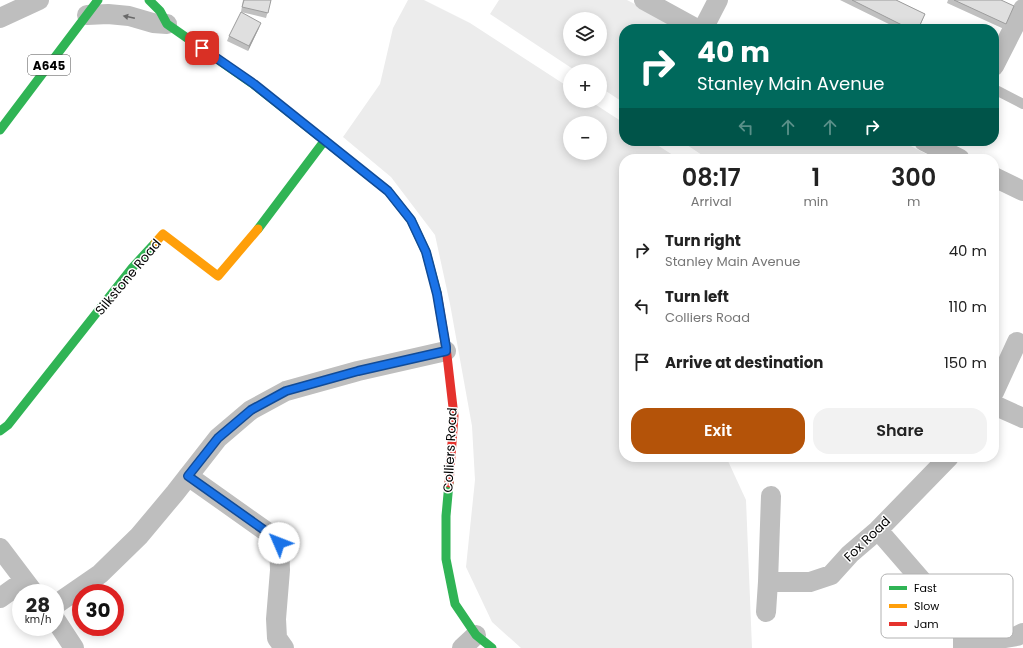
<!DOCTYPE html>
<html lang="en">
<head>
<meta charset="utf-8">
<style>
  :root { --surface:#fff; --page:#f2f2f2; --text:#222; --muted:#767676; --accent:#b45309 }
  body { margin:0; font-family:Poppins,sans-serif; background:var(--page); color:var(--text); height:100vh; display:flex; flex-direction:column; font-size:15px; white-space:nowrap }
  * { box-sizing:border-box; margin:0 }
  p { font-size:13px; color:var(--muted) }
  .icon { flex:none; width:22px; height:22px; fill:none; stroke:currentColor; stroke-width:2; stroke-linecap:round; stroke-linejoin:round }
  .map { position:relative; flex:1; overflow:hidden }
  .side { position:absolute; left:619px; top:154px; width:380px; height:308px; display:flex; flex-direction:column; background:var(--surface); border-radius:16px; box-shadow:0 2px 10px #0003 }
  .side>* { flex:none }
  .hud { position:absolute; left:619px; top:24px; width:380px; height:122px; border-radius:16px; box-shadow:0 2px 10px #0003; background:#00695c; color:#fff; overflow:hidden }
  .buttons { position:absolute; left:563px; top:12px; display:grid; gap:8px }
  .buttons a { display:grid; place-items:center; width:44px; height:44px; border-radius:50%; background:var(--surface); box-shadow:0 2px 10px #0003; font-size:20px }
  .speed { position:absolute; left:12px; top:584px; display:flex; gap:8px; font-size:20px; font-weight:700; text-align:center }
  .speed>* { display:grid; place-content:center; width:52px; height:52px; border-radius:50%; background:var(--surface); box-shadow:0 2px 10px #0003; line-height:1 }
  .speed small { font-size:10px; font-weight:400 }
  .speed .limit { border:6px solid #d22; background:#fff; color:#111 }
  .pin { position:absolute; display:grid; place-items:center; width:34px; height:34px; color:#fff; margin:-17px; border-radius:8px; box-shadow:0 2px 6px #0006 }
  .me { position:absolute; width:44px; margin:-22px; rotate:314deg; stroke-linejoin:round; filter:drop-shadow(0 0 3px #0008) }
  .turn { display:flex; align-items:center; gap:14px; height:84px; padding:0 12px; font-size:18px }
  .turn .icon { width:52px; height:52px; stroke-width:2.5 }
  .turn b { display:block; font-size:28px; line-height:34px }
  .lanes { display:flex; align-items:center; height:38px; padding:0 12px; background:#0003; justify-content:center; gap:20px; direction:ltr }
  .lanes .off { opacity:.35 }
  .eta { display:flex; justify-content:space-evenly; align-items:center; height:68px; text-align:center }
  .eta b { font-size:24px; font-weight:600; line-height:28px }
  .action { display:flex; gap:8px; margin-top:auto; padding:8px 12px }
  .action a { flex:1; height:46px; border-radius:16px; background:var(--accent); color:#fff; font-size:16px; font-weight:600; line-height:46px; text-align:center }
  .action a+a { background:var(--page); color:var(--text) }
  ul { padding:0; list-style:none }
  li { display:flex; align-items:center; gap:12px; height:56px; padding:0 12px }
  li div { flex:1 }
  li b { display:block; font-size:15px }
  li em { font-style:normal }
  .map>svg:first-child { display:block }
</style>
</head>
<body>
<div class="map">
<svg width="1023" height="648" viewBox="0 0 1023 648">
  <rect width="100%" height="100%" fill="#fff"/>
  <!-- green -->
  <path fill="#ececec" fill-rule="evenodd" d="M408 0H424L470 23 570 88V101H590L624 123V141H651L679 159H624V457H730L728 461 746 500 752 648H521L492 622 466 567 475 480 472 426 450 304 435 235 391 177 343 137 380 84 393 28ZM570 123H600V153H570Z
    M499 0H627L683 29H624V103L600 87V71H576L490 14ZM570 19H600V49H570Z
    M681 141H901L936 159H708Z"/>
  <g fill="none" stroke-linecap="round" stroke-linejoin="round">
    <!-- lane -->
    <path stroke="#bebebe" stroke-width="10" d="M994 89 1023 104"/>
    <!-- street -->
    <path stroke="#bebebe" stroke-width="20" d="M644 0 697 29
      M87 15 108 14 129 16 153 23 167 24
      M0 18 39 0
      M703 29 718 0
      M994 66 1023 9
      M924 141 960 159
      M994 177 1023 191
      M994 392 1017 342
      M994 405 1023 418
      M188 476 267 532 279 543 280 570 276 619 277 638 284 648
      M878 530 956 620 963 633V648
      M0 548 34 593
      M768 582 771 496
      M0 598 24 581
      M55 605 100 574 139 536 175 493 218 438 251 410 286 391 358 371 446 351
      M766 612 768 582H810L831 575 850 554 878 530 949 457
      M55 619 74 648
      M963 645 1017 636 1023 633
      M462 648 476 635"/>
    <!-- fast -->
    <path stroke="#30b455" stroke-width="9" d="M149 0 160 11 167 24 253 84 388 191 411 220 426 252 437 293
      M0 130 98 0
      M258 229 325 140
      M0 431 8 425 132 268 155 243
      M449 483 446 516V559L455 604 476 635 492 648"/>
    <!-- slow -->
    <path stroke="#ff9f0a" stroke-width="9" d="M155 243 163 234 218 276 258 229"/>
    <!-- jam -->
    <path stroke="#e5322d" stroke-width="9" d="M437 293 446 347 454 416 449 483"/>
  </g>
  <!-- wall -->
  <path fill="#c0c0c0" d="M243 0H271L266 18 241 12Z
    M840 0H896L925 14 919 29H899Z
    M948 0H1001L1012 11 1004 29 947 3Z
    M259 28 248 51 227 41 229 36Z"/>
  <!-- shaded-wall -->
  <path fill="#9c9c9c" d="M261 23 259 28 248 51 249 46Z"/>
  <!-- building -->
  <path fill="#dfdfdf" stroke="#9c9c9c" d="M244 0H271L268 13 242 7Z
    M852 0H896L925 14 918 29H910Z
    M954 0H1001L1014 6 1006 24Z
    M241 12 261 23 249 46 229 36Z"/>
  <!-- one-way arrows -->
  <defs><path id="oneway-solid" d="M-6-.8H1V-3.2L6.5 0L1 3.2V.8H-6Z"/></defs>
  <use fill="#686868" href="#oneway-solid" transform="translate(129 17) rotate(-168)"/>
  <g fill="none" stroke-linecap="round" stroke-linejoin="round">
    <defs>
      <path id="route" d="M202 48 254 84 388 191 411 220 426 252 437 294 446 347V351L358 371 286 391 251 410 218 438 188 476 267 532 279 543"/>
    </defs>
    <!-- route casing -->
    <use href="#route" stroke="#114b97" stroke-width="10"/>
    <!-- route -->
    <use href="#route" stroke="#1a73e8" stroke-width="7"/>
  </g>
  <g text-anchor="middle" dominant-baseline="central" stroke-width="3" stroke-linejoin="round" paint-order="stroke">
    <!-- shield labels -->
    <rect fill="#fff" stroke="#4c4c4c" stroke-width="1" x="28" y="55" width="42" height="20" rx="3"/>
    <g font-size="12" font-weight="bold" fill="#000">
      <text x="49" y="65">A645</text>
    </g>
    <!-- street labels -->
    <g font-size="13" fill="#000" stroke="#fff">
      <text transform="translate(128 277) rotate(-50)">Silkstone Road</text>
      <text transform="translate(450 450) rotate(-87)">Colliers Road</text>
      <text transform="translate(867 539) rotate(-44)">Fox Road</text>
    </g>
  </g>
  <!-- legend -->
  <rect x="881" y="574" width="132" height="64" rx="6" fill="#fff" stroke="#b2b2b2" stroke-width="1"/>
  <rect x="889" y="586" width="18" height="4" fill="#30b455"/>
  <rect x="889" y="604" width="18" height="4" fill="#ff9f0a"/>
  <rect x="889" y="622" width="18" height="4" fill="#e5322d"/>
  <g font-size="11" fill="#000">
    <text x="914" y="592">Fast</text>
    <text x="914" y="610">Slow</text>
    <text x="914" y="628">Jam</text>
  </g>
</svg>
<div class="buttons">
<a><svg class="icon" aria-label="layers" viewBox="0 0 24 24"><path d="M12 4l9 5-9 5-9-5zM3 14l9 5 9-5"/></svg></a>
<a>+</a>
<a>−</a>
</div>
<div class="speed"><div>28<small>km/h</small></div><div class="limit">30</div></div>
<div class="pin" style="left:202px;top:48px;background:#d93025"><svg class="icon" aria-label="arrive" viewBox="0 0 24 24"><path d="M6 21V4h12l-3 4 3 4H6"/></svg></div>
<svg class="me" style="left:279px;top:543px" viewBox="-20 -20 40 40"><circle r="19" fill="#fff"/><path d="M0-13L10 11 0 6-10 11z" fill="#1a73e8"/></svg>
<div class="hud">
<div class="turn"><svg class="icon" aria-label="right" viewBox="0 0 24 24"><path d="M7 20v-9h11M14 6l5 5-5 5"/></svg><div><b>40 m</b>Stanley Main Avenue</div></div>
<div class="lanes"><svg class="icon off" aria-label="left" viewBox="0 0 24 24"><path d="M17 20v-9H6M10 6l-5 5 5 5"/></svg><svg class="icon off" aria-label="ahead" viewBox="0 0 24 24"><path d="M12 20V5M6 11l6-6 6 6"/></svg><svg class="icon off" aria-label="ahead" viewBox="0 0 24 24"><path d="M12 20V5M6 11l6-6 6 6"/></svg><svg class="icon" aria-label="right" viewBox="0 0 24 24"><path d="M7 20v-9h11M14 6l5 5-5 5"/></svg></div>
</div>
<section class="side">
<div class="eta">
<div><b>08:17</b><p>Arrival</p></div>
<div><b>1</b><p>min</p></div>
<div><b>300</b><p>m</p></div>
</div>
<ul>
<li><svg class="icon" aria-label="right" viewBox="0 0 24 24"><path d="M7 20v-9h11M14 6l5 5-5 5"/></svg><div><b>Turn right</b><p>Stanley Main Avenue</p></div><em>40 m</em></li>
<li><svg class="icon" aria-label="left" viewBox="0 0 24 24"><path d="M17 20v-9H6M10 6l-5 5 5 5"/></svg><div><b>Turn left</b><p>Colliers Road</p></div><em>110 m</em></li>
<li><svg class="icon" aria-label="arrive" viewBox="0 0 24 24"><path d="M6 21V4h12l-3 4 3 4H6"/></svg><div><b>Arrive at destination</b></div><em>150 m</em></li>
</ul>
<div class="action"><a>Exit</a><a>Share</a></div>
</section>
</div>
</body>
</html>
